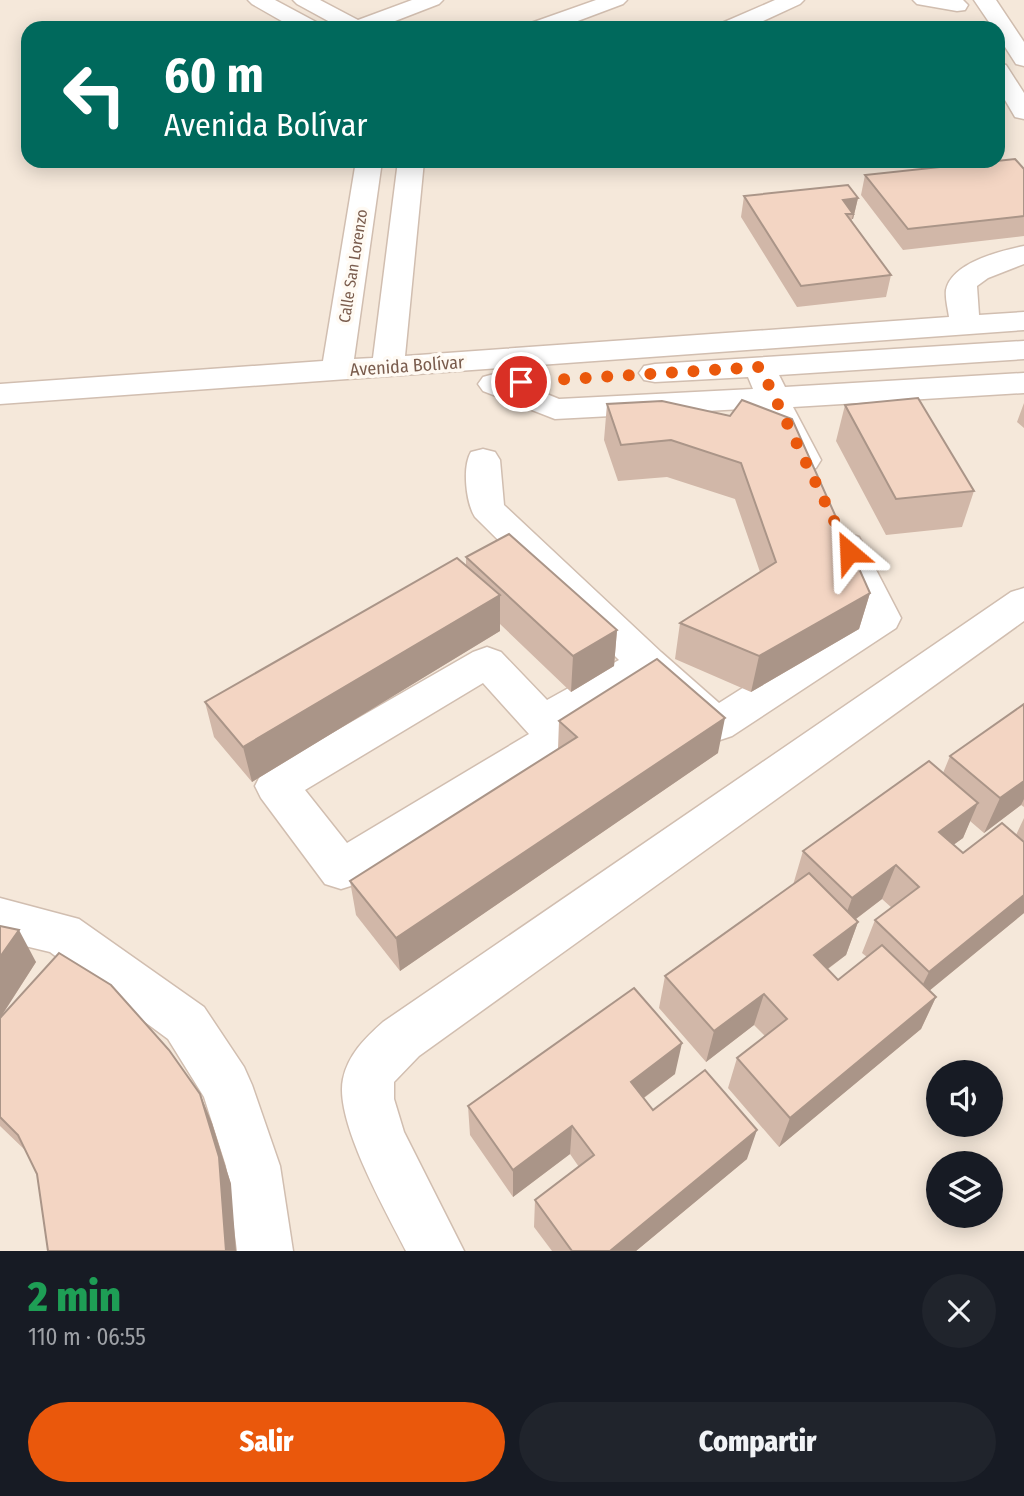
<!DOCTYPE html>
<html lang="es">
<head>
<meta charset="utf-8">
<style>
  :root { --surface:#171b24; --page:#20242c; --text:#f1f3f6; --muted:#9ea1a6; --accent:#ea580c }
  body { margin:0; font-family:"Fira Sans Condensed",sans-serif; background:var(--page); color:var(--text); height:100vh; display:flex; flex-direction:column; font-size:26px; white-space:nowrap }
  * { box-sizing:border-box; margin:0 }
  p { font-size:23px; color:var(--muted) }
  .icon { flex:none; width:38px; height:38px; fill:none; stroke:currentColor; stroke-width:2; stroke-linecap:round; stroke-linejoin:round }
  .map { position:relative; height:1251px; overflow:hidden }
  .drawer { display:flex; flex-direction:column; background:var(--surface); flex:1 }
  .drawer>* { flex:none }
  .top-card { position:absolute; left:21px; top:21px; width:984px; height:147px; border-radius:21px; box-shadow:0 4px 18px #0003; background:#00695c; color:#fff; overflow:hidden }
  .fabs { position:absolute; left:926px; top:1060px; display:grid; gap:14px }
  .fabs a { display:grid; place-items:center; width:77px; height:77px; border-radius:50%; background:var(--surface); box-shadow:0 4px 18px #0003; font-size:35px }
  .pin { position:absolute; display:grid; place-items:center; width:60px; height:60px; color:#fff; margin:-30px; border:4px solid #fff; border-radius:50%; box-shadow:0 2px 7px #0007 }
  .me { position:absolute; width:77px; margin:-38px; rotate:334deg; stroke-linejoin:round; filter:drop-shadow(0 0 5px #0008) }
  .turn { display:flex; align-items:center; gap:24px; height:147px; padding:0 28px; font-size:32px }
  .turn .icon { width:91px; height:91px; stroke-width:2.5 }
  .turn b { display:block; font-size:49px; line-height:60px }
  .round { display:grid; place-items:center; flex:none; width:74px; height:74px; border-radius:37px; background:var(--page) }
  .head { display:flex; align-items:center; justify-content:space-between; height:119px; padding:0 28px }
  h1 { font-size:42px; font-weight:800; line-height:52px; color:#1e9e55 }
  .button { display:flex; gap:14px; margin-top:auto; padding:14px 28px }
  .button a { flex:1; height:80px; border-radius:42px; background:var(--accent); color:#fff; font-size:28px; font-weight:800; line-height:80px; text-align:center }
  .button a+a { background:var(--page); color:var(--text) }
  .map>svg:first-child { display:block }
</style>
</head>
<body>
<div class="map">
<svg width="1024" height="1251" viewBox="0 0 1024 1251">
  <rect width="100%" height="100%" fill="#fdf6ec"/>
  <!-- residential -->
  <path fill="#f5e8da" fill-rule="evenodd" d="M0 0H1024V1251H0ZM28 28H998V161H28ZM938 1073H990V1125H938ZM938 1164H990V1216H938Z"/>
  <g fill="none" stroke-linecap="round" stroke-linejoin="round">
    <defs>
      <path id="minor" d="M248 0H275L318 23 321 28H294L252 4Z
        M293 0H320L358 20 412 0H443L439 4 377 28H341L297 4Z
        M596 0H627L623 4 559 28H528L531 23Z
        M775 0H804L800 4 748 28H719L722 23Z
        M913 0H963L968 5 965 10 957 11 917 4Z
        M974 0H996L1024 42V66L1016 64 998 36V28H993Z
        M998 63 1006 65 1024 93V119L1015 117 998 88Z
        M356 161H382L354 359 373 358 398 161H424L405 356 949 317C948 309 945 299 946 290 952 262 1001 251 1024 246V264L988 278 977 286 979 315 1024 312V330L0 404V384L323 361Z
        M1024 341V359L779 375 785 387 1024 373V393L793 407 821 460 816 468 804 471 792 468 762 408 555 419 483 391 478 384 483 377 494 374 505 377 559 399 753 389 748 377 655 382 644 380 639 373 644 366 655 364Z
        M483 449 495 452 500 460 504 505 661 652 719 703 861 613 828 546 833 537 846 533 859 537 901 618 896 628 732 736 717 741 702 736 644 683 572 725 578 737 572 749 357 884 341 889 325 884 261 798 255 786 261 774 473 652 487 647 501 652 547 700 619 660 475 517C466 503 462 467 471 452ZM483 683 529 734 347 843 305 790Z
        M1024 588V621L419 1056 394 1082V1099L404 1132 464 1251H406C387 1213 334 1121 343 1079 348 1055 365 1038 383 1022L1011 592Z
        M0 898 79 919 204 1007 244 1067 252 1085 280 1166 293 1251H237L226 1166 204 1097 168 1039 50 952 0 940Z"/>
    </defs>
    <!-- minor casing -->
    <use href="#minor" stroke="#d1beb0" stroke-width="3"/>
    <!-- minor -->
    <use href="#minor" fill="#fff" fill-rule="evenodd"/>
  </g>
  <!-- wall -->
  <path fill="#d1b7a8" fill-rule="evenodd" d="M1024 169V236L903 250 861 195 865 175Z
    M744 196 858 198 853 219H852V221L891 275 886 297 797 307 741 217Z
    M1024 403V428L1017 422Z
    M607 404 730 416 870 593 859 629 751 692 675 659 680 623 760 572 735 499 667 477 618 481 604 440Z
    M845 405 974 491 962 527 886 535 836 441Z
    M466 557 617 630 614 666 571 692 500 624V631L252 782 214 737 205 702 466 566Z
    M1024 704V807L1021 805 984 833 970 821 963 838 953 845 963 853 1016 835 1024 818V913L929 991 936 997 921 1029 779 1147 728 1088 737 1058 765 1036 754 1025 706 1062 659 1008 665 976 793 885 803 851 943 773 950 756ZM882 899 892 908 875 920 862 953 867 957 838 980 828 969 846 955 858 922 856 919Z
    M559 721 718 753 400 971 356 915 350 881 558 749Z
    M0 926 36 962 1 1017 200 1094 212 1123 231 1184 37 1174 26 1151 0 1126Z
    M675 1074 644 1098 653 1110 747 1159 636 1251H552L534 1227 535 1200 579 1167 570 1154 513 1197 470 1135 468 1106Z"/>
  <!-- shaded-wall -->
  <path fill="#aa9588" d="M858 198 853 219H852L853 214H846L843 200Z
    M870 593 859 629 751 692 759 656Z
    M500 595V631L252 782 243 747Z
    M617 630 614 666 571 692 573 656Z
    M725 718 718 753 400 971 396 938Z
    M1024 781V799L1021 805 984 833 1000 798Z
    M978 803 963 838 924 866 939 832Z
    M896 865 882 899 840 931 852 898Z
    M1024 895V913L913 1004 929 972Z
    M858 922 846 955 803 987 814 955Z
    M19 930 36 962 0 1018V957Z
    M764 994 754 1025 706 1062 714 1031Z
    M936 997 921 1029 779 1147 790 1118Z
    M682 1043 675 1074 626 1111 631 1082Z
    M200 1094 212 1123 231 1184 236 1251H226Z
    M572 1126 570 1154 513 1197V1170Z
    M757 1130 747 1159 636 1251H610Z"/>
  <!-- building -->
  <path fill="#f3d5c3" stroke="#aa9588" stroke-width="2" d="M1015 159 1024 169V216L908 229 865 175Z
    M848 185 858 198 843 200 853 214H846L891 275 801 286 744 196Z
    M918 398 974 491 896 499 845 405Z
    M742 400 792 419 870 593 759 656 680 623 776 562 741 463 671 440 621 445 607 404 662 401 730 416Z
    M509 534 617 630 573 656 466 557Z
    M457 558 500 595 243 747 205 702Z
    M657 659 725 718 396 938 350 881 577 737 559 721Z
    M1024 704V781L1000 798 950 756Z
    M929 761 978 803 939 832 963 853 1002 823 1024 842V895L929 972 875 920 919 887 896 865 852 898 803 851Z
    M809 873 858 922 814 955 838 980 882 945 936 997 790 1118 737 1058 787 1019 764 994 714 1031 665 976Z
    M0 926 19 930 0 957Z
    M59 953 111 985 169 1050 200 1094 219 1157 226 1251H48L37 1174 18 1135 0 1117V1018Z
    M634 988 682 1043 631 1082 653 1110 705 1070 757 1130 610 1251H572L535 1200 594 1155 572 1126 513 1170 468 1106Z"/>
  <g fill="none" stroke-linecap="round" stroke-linejoin="round">
    <!-- route -->
    <path stroke="#ea580c" stroke-width="12" stroke-dasharray="0 21.6" d="M521 382 760 367 849 552"/>
  </g>
  <g text-anchor="middle" dominant-baseline="central" stroke-width="7" stroke-linejoin="round" paint-order="stroke">
    <!-- far-street labels -->
    <g font-size="16" fill="#7a5c4d" stroke="#fffaf3">
      <text transform="translate(353 266) rotate(-81)">Calle San Lorenzo</text>
    </g>
    <!-- street labels -->
    <g font-size="18" fill="#7a5c4d" stroke="#fffaf3">
      <text transform="translate(407 366) rotate(-4)">Avenida Bolívar</text>
    </g>
  </g>
</svg>
<div class="fabs">
<a><svg class="icon" aria-label="sound" viewBox="0 0 24 24"><path d="M4 9h4l5-4v14l-5-4H4zM17 9q2 3 0 6"/></svg></a>
<a><svg class="icon" aria-label="layers" viewBox="0 0 24 24"><path d="M12 4l9 5-9 5-9-5zM3 14l9 5 9-5"/></svg></a>
</div>
<div class="pin" style="left:521px;top:382px;background:#d93025"><svg class="icon" aria-label="arrive" viewBox="0 0 24 24"><path d="M6 21V4h12l-3 4 3 4H6"/></svg></div>
<svg class="me" style="left:849px;top:552px" viewBox="-20 -20 40 40"><path d="M0-17L14 15 0 8-14 15z" fill="#ea580c" stroke="#fff" stroke-width="4"/></svg>
<div class="top-card">
<div class="turn"><svg class="icon" aria-label="left" viewBox="0 0 24 24"><path d="M17 20v-9H6M10 6l-5 5 5 5"/></svg><div><b>60 m</b>Avenida Bolívar</div></div>
</div>
</div>
<section class="drawer">
<div class="head"><div><h1>2 min</h1><p>110 m · 06:55</p></div><a class="round"><svg class="icon" aria-label="close" viewBox="0 0 24 24"><path d="M6 6l12 12M18 6L6 18"/></svg></a></div>
<div class="button"><a>Salir</a><a>Compartir</a></div>
</section>
</body>
</html>
